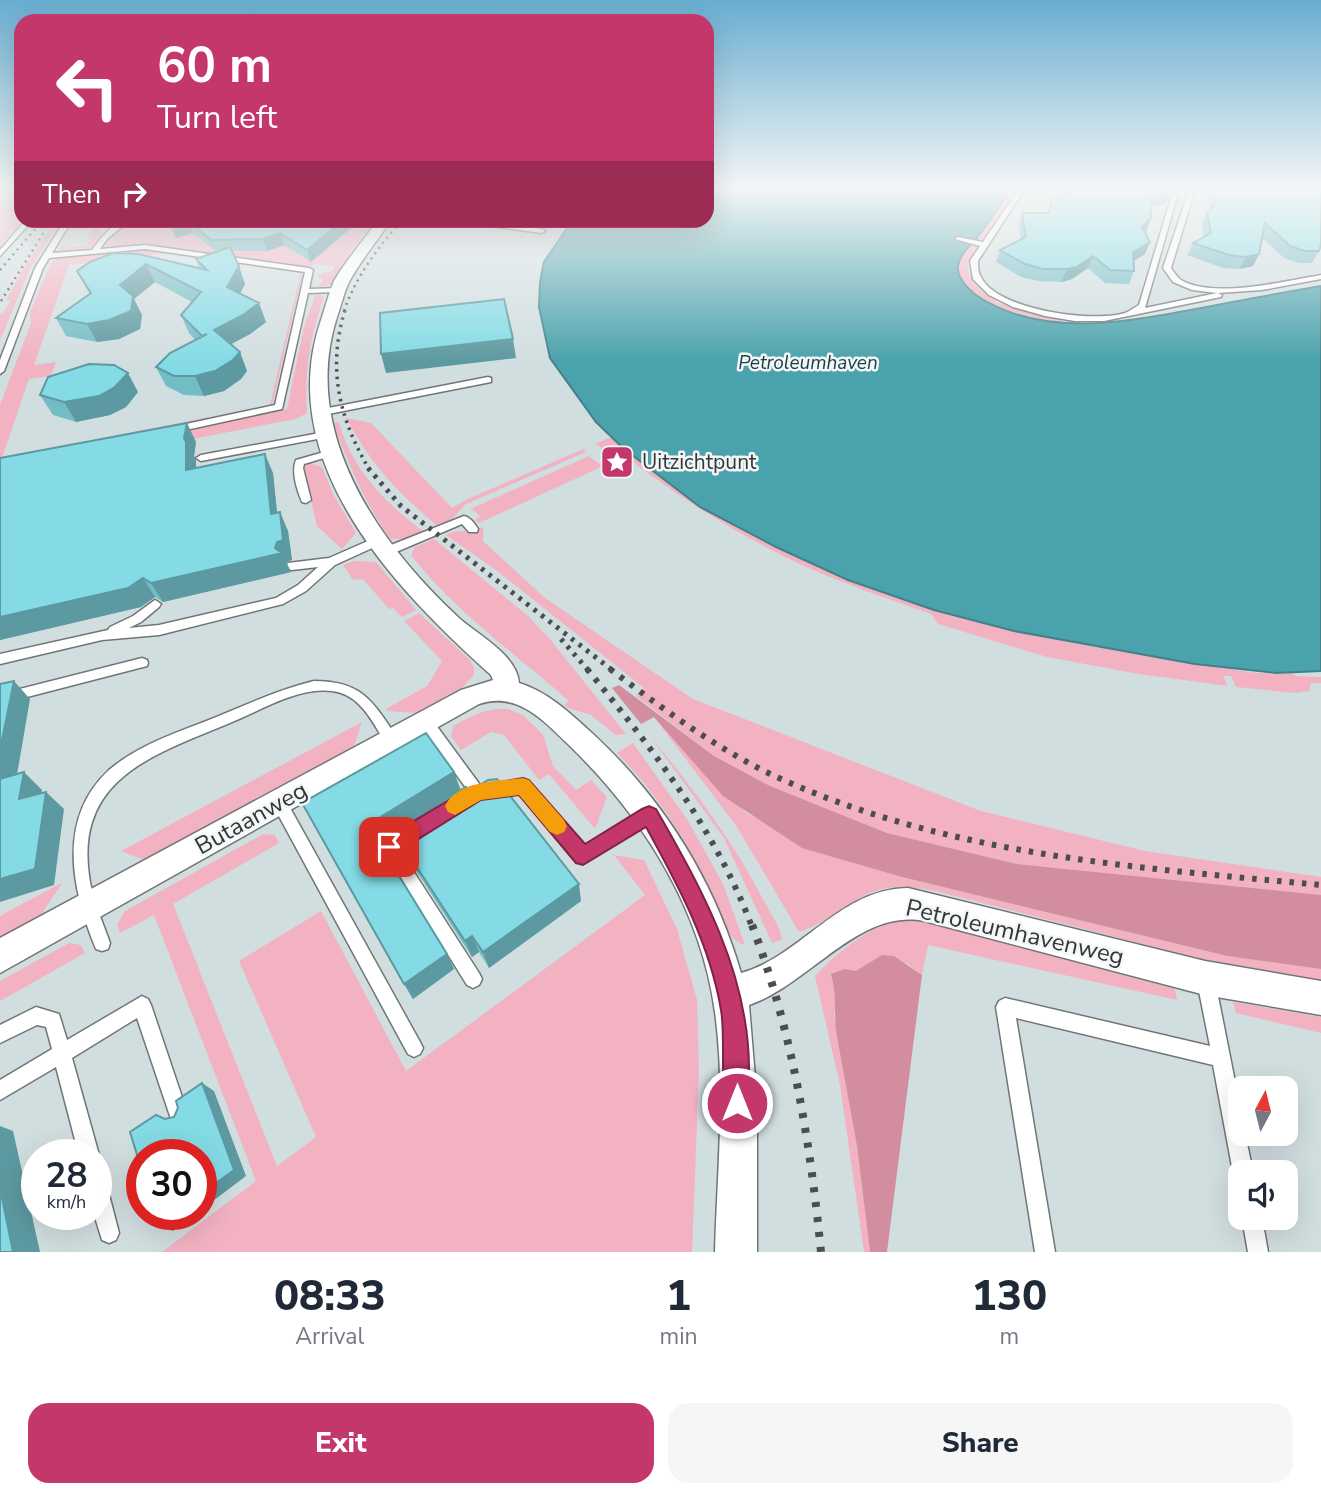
<!DOCTYPE html>
<html lang="en">
<head>
<meta charset="utf-8">
<style>
  :root { --surface:#fff; --page:#f6f6f7; --text:#1f2937; --muted:#747a83; --accent:#c4376a }
  body { margin:0; font-family:"Nunito Sans",sans-serif; background:var(--page); color:var(--text); height:100vh; display:flex; flex-direction:column; font-size:26px; white-space:nowrap }
  * { box-sizing:border-box; margin:0 }
  p { font-size:23px; color:var(--muted) }
  .icon { flex:none; width:38px; height:38px; fill:none; stroke:currentColor; stroke-width:2; stroke-linecap:round; stroke-linejoin:round }
  .map { position:relative; height:1252px; overflow:hidden }
  .panel { display:flex; flex-direction:column; background:var(--surface); flex:1 }
  .panel>* { flex:none }
  .top-card { position:absolute; left:14px; top:14px; width:700px; height:214px; border-radius:21px; box-shadow:0 7px 28px #0002; background:#c4376a; color:#fff; overflow:hidden }
  .needle { width:46px; rotate:7deg }
  .buttons { position:absolute; left:1228px; top:1076px; display:grid; gap:14px }
  .buttons a { display:grid; place-items:center; width:70px; height:70px; border-radius:14px; background:var(--surface); box-shadow:0 7px 28px #0002; font-size:35px }
  .speed { position:absolute; left:21px; top:1139px; display:flex; gap:14px; font-size:35px; font-weight:700; text-align:center }
  .speed>* { display:grid; place-content:center; width:91px; height:91px; border-radius:50%; background:var(--surface); box-shadow:0 7px 28px #0002; line-height:1 }
  .speed small { font-size:18px; font-weight:400 }
  .speed .limit { border:10px solid #d22; background:#fff; color:#111 }
  .pin { position:absolute; display:grid; place-items:center; width:60px; height:60px; color:#fff; margin:-30px; border-radius:14px; box-shadow:0 4px 10px #0006 }
  .me { position:absolute; width:77px; margin:-38px; rotate:0deg; stroke-linejoin:round; filter:drop-shadow(0 0 5px #0008) }
  .turn { display:flex; align-items:center; gap:24px; height:147px; padding:0 28px; font-size:32px }
  .turn .icon { width:91px; height:91px; stroke-width:2.5 }
  .turn b { display:block; font-size:49px; line-height:60px }
  .then { display:flex; align-items:center; height:66px; padding:0 28px; background:#0003; gap:14px; font-size:26px }
  .eta { display:flex; justify-content:space-evenly; align-items:center; height:119px; text-align:center }
  .eta b { font-size:42px; font-weight:800; line-height:49px }
  .primary-button { display:flex; gap:14px; margin-top:auto; padding:14px 28px }
  .primary-button a { flex:1; height:80px; border-radius:21px; background:var(--accent); color:#fff; font-size:28px; font-weight:800; line-height:80px; text-align:center }
  .primary-button a+a { background:var(--page); color:var(--text) }
  .map>svg:first-child { display:block }
</style>
</head>
<body>
<div class="map">
<svg width="1321" height="1252" viewBox="0 0 1321 1252">
  <rect width="100%" height="100%" fill="#e6eaeb"/>
  <!-- built -->
  <path fill="#d1dee0" fill-rule="evenodd" d="M0 187H21V220H707V187H1321V1252H0ZM1241 1088H1286V1134H1241ZM37 1155H96V1214H37ZM142 1155H201V1214H142ZM1241 1172H1286V1218H1241Z"/>
  <!-- green -->
  <path fill="#f2b2c1" fill-rule="evenodd" d="M0 187H21V220L23 221 0 246V204L15 189 0 190Z
    M1012 187H1019L1007 205 1002 206 1006 207 972 257 968 258 970 259C961 278 983 292 997 300L995 302 1060 318 1061 322C1036 318 955 304 958 267 959 256 1003 200 1012 187Z
    M57 220 61 221 30 269 0 340V313H3L11 300H6L31 256Z
    M76 221H122L119 224 101 228 99 232 108 233 90 248 60 250 61 245 66 244 65 248 86 246 91 239H87L92 228 69 230Z
    M133 221H377L354 247 331 284 318 288 323 279 317 275 332 271 335 266 314 264 312 267 159 246H105L110 237Z
    M142 249 303 271 272 406 0 461V405L31 323 30 312 52 261 64 256ZM169 253 301 271 270 405 2 458 29 379 51 376 56 362 34 365 69 265Z
    M316 293 324 297C310 336 304 372 307 413L296 419 0 476V468L287 409 304 327Z
    M346 418 371 423 452 508 468 499 611 437 625 450 619 453 625 457 632 455C654 472 676 491 700 506 718 517 738 524 757 534 884 606 1027 639 1171 659 1210 664 1252 677 1292 673L1296 676 1321 677V683H1311L1309 691 1296 693 1236 687 1231 676H1223L1228 686 1139 674 1047 657 938 624 931 614C889 599 847 585 806 567 744 538 687 503 633 462L611 468 619 462 596 444 584 449 586 452 466 504 451 520 436 525C394 488 373 467 346 418Z
    M339 422C350 467 387 505 423 531L405 539H390C362 497 351 469 333 423Z
    M589 456 601 465 599 468 479 523 475 520 480 517 475 511 471 512 474 510 472 508 468 510Z
    M306 462 322 467 334 496 356 533 342 549 317 526 304 471Z
    M483 527V541L545 598 693 699 981 811 1145 851 1321 877V895L1017 864 887 833 770 786 714 756 636 696 644 688 496 570 446 535C456 528 469 533 483 527Z
    M434 539 528 616 549 638 626 734 616 735 591 715 566 707 564 705 569 701C516 654 455 612 411 555L415 547Z
    M353 561 376 562 416 610 402 617 393 608 389 609 363 579 353 580 343 565Z
    M419 613 470 660 474 667V675L463 687 415 713 388 711 386 709 427 686 442 661 404 621Z
    M509 709 524 716 543 735 553 766 576 790 591 780 607 797 595 829 549 774 539 780 504 735 491 732 461 750 451 736 453 726C472 716 487 707 509 709Z
    M654 717 746 813 768 824 902 877 1227 956 1321 969V980L1206 960 939 892C859 874 862 909 799 932L737 827Z
    M362 722 354 746 144 860 121 851Z
    M650 736C693 788 733 841 764 901 770 913 781 927 782 940L772 943 724 838Z
    M633 743 687 819 723 884 745 945C727 940 723 918 716 902 691 847 660 797 617 753Z
    M263 834 275 835 279 843 173 904 277 1166 316 1137 239 961 321 911 406 1071 645 895 614 855 644 860 677 929 697 1000 699 1072 692 1252H162L256 1181 154 915 120 933 117 925 125 911Z
    M63 882 40 916 0 939V916Z
    M913 920 968 933 1175 989 1177 1000 928 945 922 975 907 963 856 972 845 969 834 1014 857 1146 870 1252H864L840 1085 815 976C840 950 876 919 913 920Z
    M69 943 81 945 85 953 0 1001V981Z
    M1233 1002 1321 1017V1033L1236 1013Z"/>
  <!-- forest -->
  <path fill="#d28e9f" d="M619 685 714 756 770 786 887 833 1017 864 1321 895V969L1227 956 902 877 802 848 723 796 654 717 641 724 612 688Z
    M882 955 894 956 922 975 887 1252H870L857 1146 836 1031C834 1009 837 997 831 974L845 969 856 971Z"/>
  <!-- water -->
  <path fill="#49a2ac" stroke="#438189" stroke-width="2" d="M707 187H1012C1001 203 991 220 979 235 972 244 960 253 958 266 956 279 972 293 982 299 1050 339 1129 321 1201 308 1241 300 1281 293 1321 286V671L1276 673 1195 664 1014 631 934 610 848 580 776 547 700 507 632 455 625 458 619 452 624 449 596 422 550 358 539 307 540 282 544 262 572 221 707 220Z"/>
  <g fill="none" stroke-linecap="round" stroke-linejoin="round">
    <defs>
      <path id="service" d="M1020 187H1026L978 261C978 266 978 273 981 277 996 310 1094 323 1125 313 1130 311 1135 307 1139 305L1171 198 1148 187H1155L1177 197 1145 308 1217 293 1192 290 1173 282 1163 268 1188 193 1193 187H1199L1194 193 1171 268C1174 272 1177 277 1181 280 1213 299 1286 281 1321 275V279L1262 290 1218 293 1222 295 1221 297 1104 321H1075L1045 316 1013 307 989 295 973 279 970 261 980 246 955 239 958 237 983 242Z
        M26 220H33L0 256V250Z
        M65 220H72L52 253 92 250C101 238 114 220 130 220L107 239 100 249 145 245 309 268 313 270 309 289 340 288 341 290 337 292 308 293 282 409 172 433 167 430 172 427 275 405 305 272 145 249 49 258 43 268 4 371 0 374V360L35 268Z
        M445 220H469L542 229 545 231 542 233Z
        M543 220H551L545 224 542 222Z
        M488 377 491 378V382L318 416 313 413 318 410Z
        M325 432 328 433V437L201 461 196 458 201 455Z
        M331 450 334 451V455L304 464 303 468 311 500 306 503 302 502C297 490 291 472 296 460Z
        M464 516C470 517 475 524 478 529L477 532H469L462 524 389 555H381L379 552 381 549Z
        M377 537 383 541 381 544 335 565 306 591 283 604 159 635 102 640 0 664V654L108 630 110 627 133 616 155 600 161 604 159 607 141 622 129 628 159 625 276 598 298 585 318 567 292 570 288 569 286 566 288 563 329 558Z
        M142 658 147 660 148 663 147 666 0 704V694Z
        M314 681C361 681 372 700 396 736L398 740 396 744 391 746 386 744C375 726 363 700 341 693 307 683 269 706 239 719 161 753 71 774 90 882 94 903 103 923 110 943L108 949 102 951 96 949C72 891 56 819 109 770 137 746 175 733 209 720 244 706 277 690 314 681Z
        M425 716 430 717 480 785 523 780 528 782 585 847 644 810 649 808 654 810 656 815 654 820 588 861 583 863 578 861 520 793 477 798 472 796 420 725 418 721 420 717Z
        M279 796 284 797 420 1042 423 1048 420 1054 414 1057 408 1054 274 807 272 802 274 797Z
        M412 826 417 828 420 833 417 838 399 849 479 973 482 979 479 985 473 988 467 985 381 847 384 842Z
        M1206 972 1212 975 1215 981 1241 1112V1134H1245L1253 1172H1241V1181L1236 1179 1233 1172 1213 1065 1016 1018 1055 1252H1035L996 1007 999 1001 1005 998 1210 1046 1197 981 1200 975Z
        M142 996 148 999 151 1005 188 1115 186 1122 179 1124 172 1122 137 1018 72 1058 99 1155 96 1161V1155H79L56 1067 0 1100V1080L52 1049 46 1027 37 1025 0 1043V1025L36 1007 59 1014 67 1040Z
        M96 1173 103 1176 106 1183 119 1233 116 1240 109 1243 102 1240 94 1214H96Z
        M1242 1218H1262L1268 1252H1248Z"/>
      <path id="minor" d="M378 220H391C378 240 361 260 349 282 344 292 341 306 337 317 300 432 378 543 459 618 478 635 517 655 519 683 548 692 570 713 593 734 663 799 714 880 741 973 802 956 839 889 908 888L1205 961 1321 981V1015L1205 995 924 921C859 908 809 985 749 1005L757 1102V1252H715C717 1173 726 1091 715 1012 701 909 643 817 570 746 544 721 518 691 479 704L0 973V938L461 690 493 680 491 675C393 587 271 460 322 317 326 305 329 292 334 281 346 260 364 240 378 220Z"/>
    </defs>
    <!-- service casing -->
    <use href="#service" stroke="#727576" stroke-width="3"/>
    <!-- minor casing -->
    <use href="#minor" stroke="#727576" stroke-width="3"/>
    <!-- service -->
    <use href="#service" fill="#fff" fill-rule="evenodd"/>
    <!-- minor -->
    <use href="#minor" fill="#fff" fill-rule="evenodd"/>
    <!-- rail-far4 -->
    <path stroke="#4c4d4e" stroke-width="2.5" stroke-dasharray="2 4.5" stroke-linecap="butt" d="M0 270 36 228
      M1 301 46 229
      M344 311C355 279 374 253 396 227"/>
    <!-- rail-far3 -->
    <path stroke="#4c4d4e" stroke-width="3.5" stroke-dasharray="2.5 5" stroke-linecap="butt" d="M345 310C327 368 339 418 369 469"/>
    <!-- rail-far2 -->
    <path stroke="#4c4d4e" stroke-width="5" stroke-dasharray="3.5 6" stroke-linecap="butt" d="M368 468 401 506 612 670
      M561 639 588 670"/>
    <!-- rail-far1 -->
    <path stroke="#4c4d4e" stroke-width="6" stroke-dasharray="4.5 8" stroke-linecap="butt" d="M587 669C652 748 716 830 752 927
      M610 669C666 711 723 754 788 782 956 856 1141 868 1321 885"/>
    <!-- rail -->
    <path stroke="#4c4d4e" stroke-width="8" stroke-dasharray="5 10" stroke-linecap="butt" d="M752 925C792 1030 810 1140 821 1252"/>
  </g>
  <!-- wall -->
  <path fill="#72bcc5" d="M1073 187H1170H1169L1170 193 1165 204 1151 207 1147 230 1145 232V254L1134 261V271L1129 284 1105 283 1088 268 1072 279 1062 282 1038 281 1021 277 996 262 1000 250 1021 240 1019 225 1022 213H1048L1052 198 1066 195Z
    M1206 187H1321V248L1320 249 1312 263H1299L1284 258 1262 238 1259 254 1253 266 1240 269 1223 268 1187 255 1193 243 1204 237 1202 224 1207 212 1210 210Z
    M173 220 351 228 311 262 284 245 267 251H232L245 284 240 294 266 322 250 334 231 344 247 371 241 379 224 391 204 396 184 395 166 386 156 367 195 340 189 333 181 315 192 302 155 282 134 299 142 315 140 329 119 339 97 342 66 336 56 318 90 295 77 271 113 253 199 268 196 259 218 251H215L193 233 176 238 171 227Z
    M519 220H539L535 224Z
    M138 392 126 407 110 415 76 422 53 415 40 395Z
    M196 442 194 456 196 461V468L273 473 277 512 288 531 292 560 286 562 291 572 163 602 155 597 141 607 0 640V458Z
    M461 791 469 792 581 901 489 968 479 952 472 957 403 850 394 832 383 840 380 844 447 954 454 969 413 999 302 803Z"/>
  <!-- shaded-wall -->
  <path fill="#5c99a0" d="M1170 193 1165 204 1145 208 1150 196Z
    M1151 218 1147 230 1138 239 1142 227Z
    M343 220H349L351 228 311 262 307 250Z
    M188 221 193 233 176 238 171 227Z
    M280 233 284 245 267 251 263 239Z
    M1150 242 1145 254 1128 264 1133 252Z
    M1259 254 1253 266 1240 269 1246 257Z
    M1093 256 1088 268 1072 279 1062 282 1066 269Z
    M146 264 155 282 134 299 142 315 140 329 119 339 97 342 87 324 120 285Z
    M239 266 245 284 234 305 227 287Z
    M259 303 266 322 250 334 222 349 214 330Z
    M513 339 516 358 386 373 381 354Z
    M240 352 247 371 241 379 224 391 204 396 195 376Z
    M128 373 138 392 126 407 110 415 76 422 64 402Z
    M187 423 196 442 194 456 196 461V489L186 470 184 438Z
    M265 454 273 473 279 533 271 514Z
    M280 512 288 531 292 560 286 562 291 572 163 602 151 583Z
    M143 578 155 597 141 607 0 640V617Z
    M14 681 30 699 13 798 0 786V750Z
    M24 772 42 790 38 817 19 799Z
    M454 772 461 791 383 840 379 846 369 827 374 821Z
    M46 792 64 809 54 885 0 902V879Z
    M579 884 581 901 489 968 483 952Z
    M472 936 479 952 472 957 465 941Z
    M447 954 454 969 413 999 404 984Z
    M202 1083 214 1091 246 1176 201 1210Z
    M0 1126 13 1131 40 1252H13L0 1188Z
    M174 1214H195L173 1231 159 1226Z"/>
  <!-- building -->
  <path fill="#84dbe5" stroke="#5c99a0" stroke-width="2" d="M1073 187H1169L1170 193 1150 196 1151 218 1142 227 1150 242 1133 252 1134 271 1110 270 1093 256 1077 267 1066 269H1043L1025 264 1000 250 1026 237 1022 213H1049L1052 198 1066 195Z
    M1213 187H1321V244L1319 251H1305L1290 246 1265 223 1259 254 1246 257 1229 255 1193 243 1211 233 1207 212 1216 205Z
    M173 220H343L307 250 280 233 263 239 211 240 188 221 171 227Z
    M230 247 239 266 227 287 259 303 243 315 214 330 240 352 233 360 215 371 195 376H174L156 367 170 353 207 334 202 336 181 315 201 292 146 264 120 285 133 296 131 311 109 320 87 324 56 318 91 293 77 271 90 262 113 253 138 254 207 270 196 259Z
    M504 299 513 339 381 354 380 313Z
    M89 364 114 365 128 373 115 387 99 396 64 402 40 395 48 377Z
    M187 423 184 438 186 442V470L265 454 271 514 280 512 283 540 277 542 275 548 282 553 151 583 143 578 128 588 0 617V458Z
    M14 681 0 750V684Z
    M426 733 454 772 374 821 369 827 447 954 404 984 302 803Z
    M24 772 19 799 46 792 35 869 0 879V779Z
    M497 779 579 884 483 952 472 936 465 941 394 832 466 787 469 792 488 780Z
    M202 1083 234 1170 201 1194V1155H142V1171L130 1132 156 1115 165 1119 174 1117 178 1108 176 1101Z
    M0 1188 13 1252H0Z
    M155 1214H174L159 1226Z"/>
  <!-- sky -->
  <linearGradient id="sky" x2="0" y2="1"><stop stop-color="#68add0"/><stop offset="0.52" stop-color="#f4f6f6"/><stop offset="1" stop-color="#f4f6f6" stop-opacity="0"/></linearGradient>
  <rect width="1321" height="362" fill="url(#sky)"/>
  <!-- route -->
  <path fill="#c4376a" stroke="#7f2445" stroke-width="2" d="M523 778 529 780 585 844 642 809 649 806 656 809C702 889 749 974 749 1069 749 1083 751 1098 745 1111L737 1115 728 1111C719 1090 726 1038 721 1010 710 944 678 885 646 827L583 865 576 863 519 795 481 800 396 853 389 856 382 853 379 847 382 840 471 787Z"/>
  <!-- slow -->
  <path fill="#f59e0b" d="M523 778 529 780 564 820 567 826 564 832 557 835 550 832 519 795 481 800 455 815 448 812 445 806C457 781 499 781 523 778Z"/>
  <!-- icons -->
  <defs>
    <symbol id="sight-square" viewBox="-11 -11 22 22"><rect x="-9" y="-9" width="18" height="18" rx="4" fill="#c4376a" stroke="#f3f7f8"/><path d="M0-6L1.8-2.2L6-1.7L2.9 1.2L3.7 5.4L0 3.3L-3.7 5.4L-2.9 1.2L-6-1.7L-1.8-2.2Z" fill="#fff"/></symbol>
  </defs>
  <g fill-rule="evenodd">
    <use href="#sight-square" x="598" y="443" width="38" height="38"/>
  </g>
  <g text-anchor="middle" dominant-baseline="central" stroke-width="5" stroke-linejoin="round" paint-order="stroke">
    <!-- far-water labels -->
    <g font-size="19" font-style="italic" fill="#194247" stroke="#f3f7f8">
      <text x="808" y="363">Petroleumhaven</text>
    </g>
    <!-- poi labels -->
    <g font-size="21" fill="#343536" stroke="#f3f7f8" text-anchor="start">
      <text x="642" y="462">Uitzichtpunt</text>
    </g>
    <!-- near-street labels -->
    <g font-size="24" fill="#343536" stroke="#f3f7f8">
      <text transform="translate(251 818) rotate(-29)">Butaanweg</text>
      <text transform="translate(1015 932) rotate(13)">Petroleumhavenweg</text>
    </g>
  </g>
</svg>
<div class="buttons">
<a><svg class="needle" viewBox="-14 -14 28 28"><path d="M0-13l5 13h-10z" fill="#e53935"/><path d="M0 13l5-13h-10z" fill="#747a83"/></svg></a>
<a><svg class="icon" aria-label="sound" viewBox="0 0 24 24"><path d="M4 9h4l5-4v14l-5-4H4zM17 9q2 3 0 6"/></svg></a>
</div>
<div class="speed"><div>28<small>km/h</small></div><div class="limit">30</div></div>
<div class="pin" style="left:389px;top:847px;background:#d93025"><svg class="icon" aria-label="arrive" viewBox="0 0 24 24"><path d="M6 21V4h12l-3 4 3 4H6"/></svg></div>
<svg class="me" style="left:737px;top:1103px" viewBox="-20 -20 40 40"><circle r="17" fill="#c4376a" stroke="#fff" stroke-width="3"/><path d="M0-11L8 9 0 5-8 9z" fill="#fff"/></svg>
<div class="top-card">
<div class="turn"><svg class="icon" aria-label="left" viewBox="0 0 24 24"><path d="M17 20v-9H6M10 6l-5 5 5 5"/></svg><div><b>60 m</b>Turn left</div></div>
<div class="then">Then<svg class="icon" aria-label="right" viewBox="0 0 24 24"><path d="M7 20v-9h11M14 6l5 5-5 5"/></svg></div>
</div>
</div>
<section class="panel">
<div class="eta">
<div><b>08:33</b><p>Arrival</p></div>
<div><b>1</b><p>min</p></div>
<div><b>130</b><p>m</p></div>
</div>
<div class="primary-button"><a>Exit</a><a>Share</a></div>
</section>
</body>
</html>
